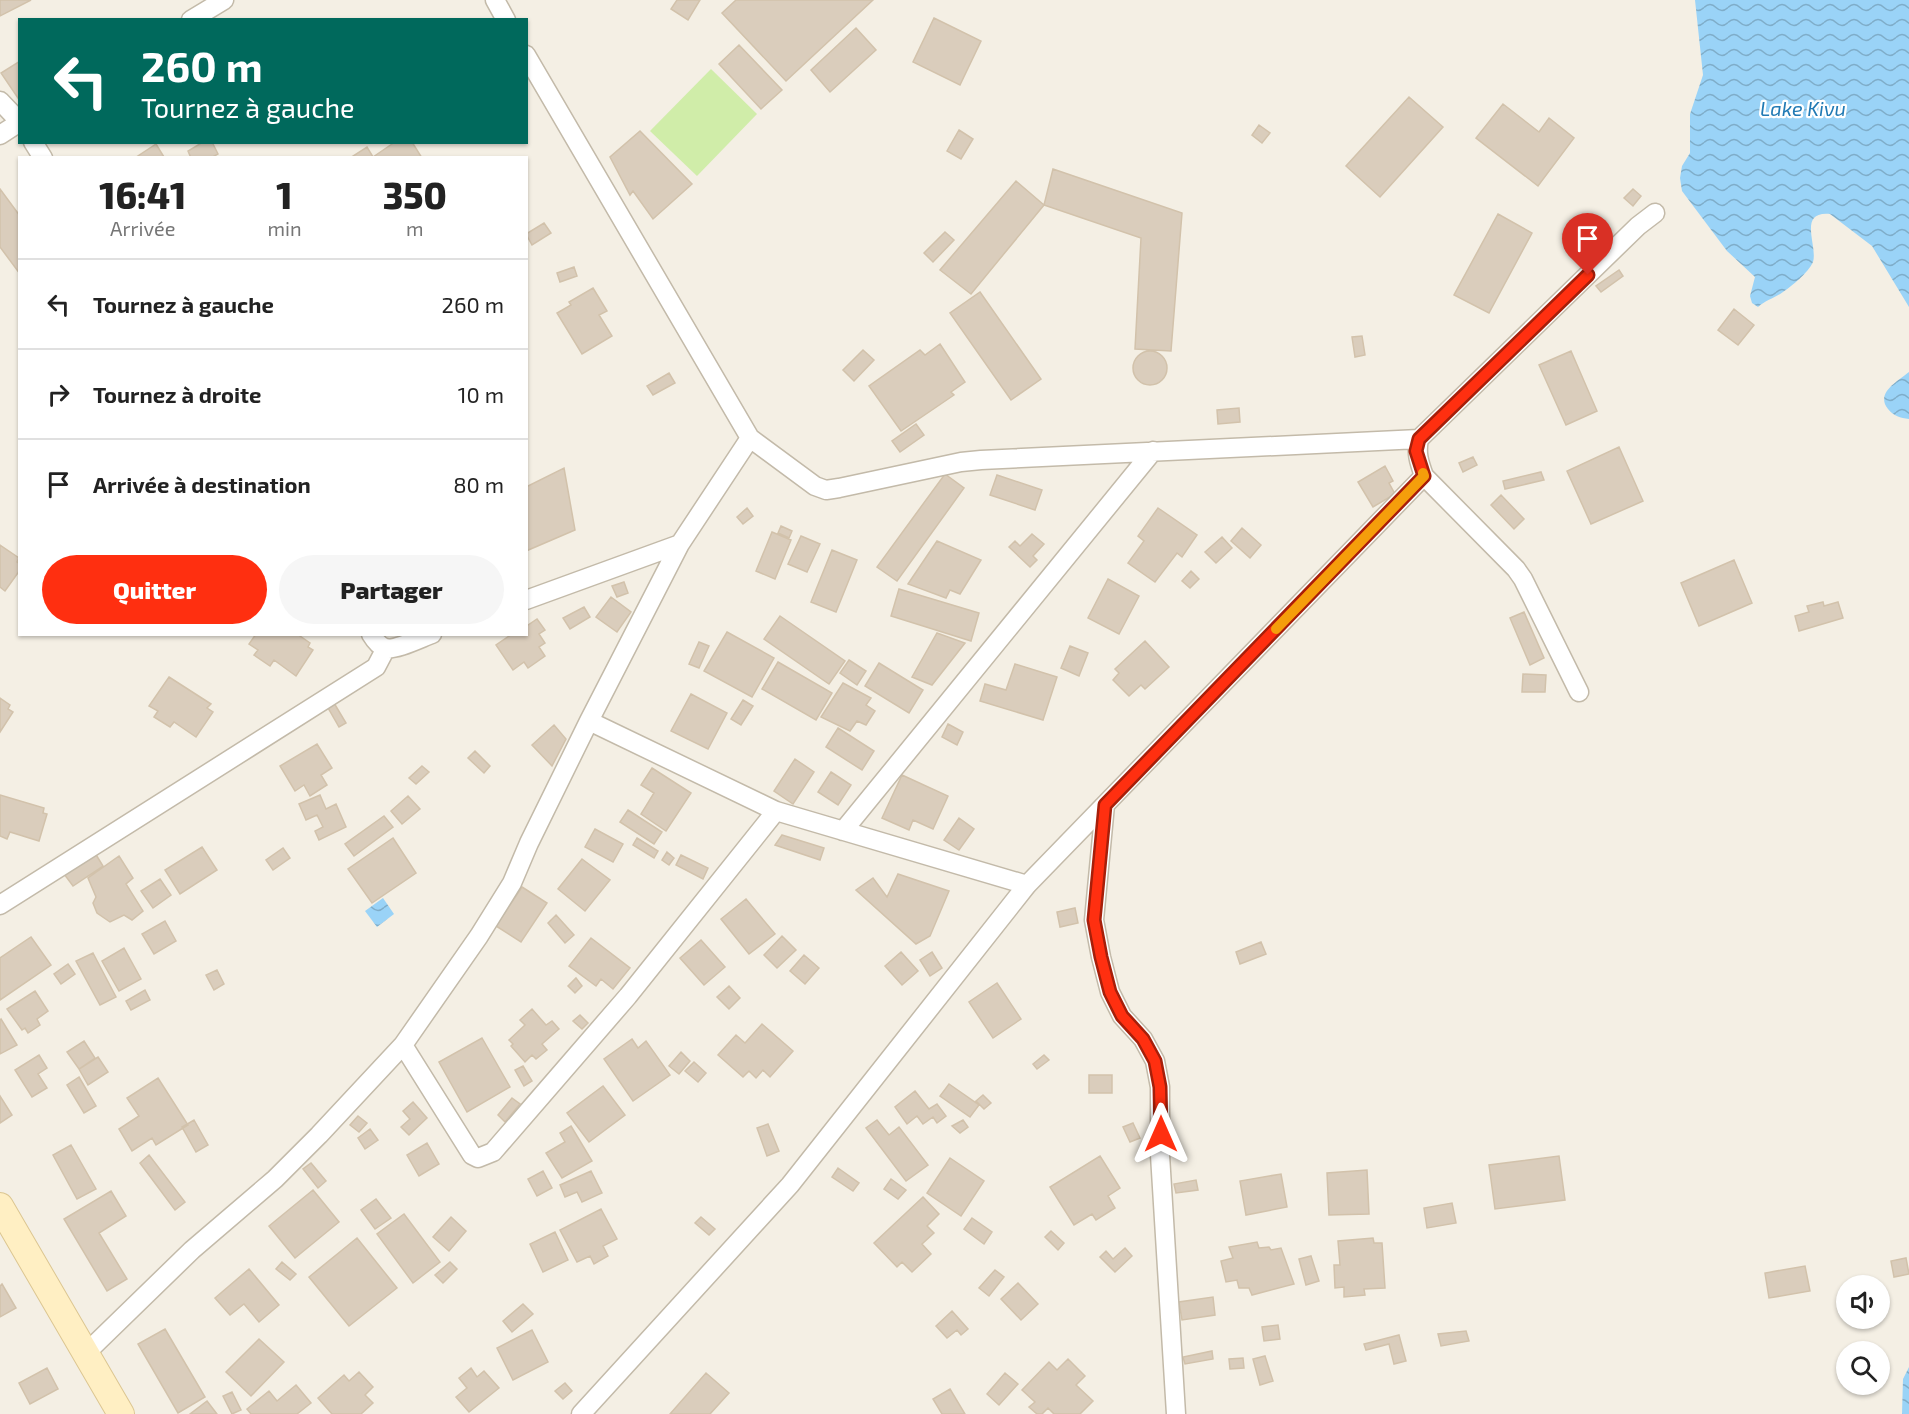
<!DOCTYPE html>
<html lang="fr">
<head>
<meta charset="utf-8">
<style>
  :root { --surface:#fff; --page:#f6f6f6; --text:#222; --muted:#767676; --line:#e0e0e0; --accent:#ff2f10 }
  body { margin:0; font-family:"Exo 2",sans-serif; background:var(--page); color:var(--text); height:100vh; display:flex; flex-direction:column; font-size:22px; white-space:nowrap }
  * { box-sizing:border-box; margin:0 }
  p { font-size:20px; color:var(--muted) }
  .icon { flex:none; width:33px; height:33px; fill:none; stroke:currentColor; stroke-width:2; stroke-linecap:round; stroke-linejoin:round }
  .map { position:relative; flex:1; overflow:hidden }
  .sheet { position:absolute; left:18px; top:156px; width:510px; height:480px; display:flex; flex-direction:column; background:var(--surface); border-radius:0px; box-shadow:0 2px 4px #0004 }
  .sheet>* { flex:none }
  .hud { position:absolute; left:18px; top:18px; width:510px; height:126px; border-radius:0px; box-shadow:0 2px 4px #0004; background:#00695c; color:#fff; overflow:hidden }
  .fabs { position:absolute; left:1836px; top:1275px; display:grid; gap:12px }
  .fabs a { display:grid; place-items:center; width:54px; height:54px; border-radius:50%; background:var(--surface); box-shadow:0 2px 4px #0004; font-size:30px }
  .pin { position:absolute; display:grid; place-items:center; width:51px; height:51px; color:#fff; margin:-62px -26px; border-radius:50% 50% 50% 0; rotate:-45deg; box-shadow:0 0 6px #0007 }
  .pin .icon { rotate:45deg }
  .me { position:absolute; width:66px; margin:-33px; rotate:0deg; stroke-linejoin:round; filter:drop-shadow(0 0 4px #0008) }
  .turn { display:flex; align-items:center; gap:21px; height:126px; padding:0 24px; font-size:27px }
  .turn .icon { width:78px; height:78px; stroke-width:2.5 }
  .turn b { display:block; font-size:42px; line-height:51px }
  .eta { display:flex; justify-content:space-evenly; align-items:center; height:102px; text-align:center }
  .eta b { font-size:36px; font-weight:800; line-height:42px }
  .primary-button { display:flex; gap:12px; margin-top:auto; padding:12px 24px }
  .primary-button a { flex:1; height:69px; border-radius:36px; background:var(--accent); color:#fff; font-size:24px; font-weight:800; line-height:69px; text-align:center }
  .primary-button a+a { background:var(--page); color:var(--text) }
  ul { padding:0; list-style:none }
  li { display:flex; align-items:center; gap:18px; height:90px; padding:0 24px; border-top:2px solid var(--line) }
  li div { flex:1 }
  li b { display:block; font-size:22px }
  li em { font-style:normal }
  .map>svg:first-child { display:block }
</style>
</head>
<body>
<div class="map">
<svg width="1909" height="1414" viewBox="0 0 1909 1414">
  <defs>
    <pattern id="water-waves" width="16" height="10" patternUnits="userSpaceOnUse" patternTransform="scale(1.5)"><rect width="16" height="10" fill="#9ad3f7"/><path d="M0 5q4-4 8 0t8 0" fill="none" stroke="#7fadc9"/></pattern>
  </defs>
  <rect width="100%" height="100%" fill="#f4efe4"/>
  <!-- grass -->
  <path fill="#d0eda9" d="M711 69 757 114 697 176 650 131Z"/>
  <!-- water -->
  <path fill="url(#water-waves)" d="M1695 0H1909V307L1872 246 1830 214C1797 211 1818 246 1813 262 1808 273 1792 286 1783 292 1775 298 1766 300 1758 307L1752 303 1750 296 1755 277 1727 251 1682 191 1680 178 1682 166 1690 153V114L1703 75Z
    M1909 372V419C1900 418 1894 416 1888 409 1875 393 1898 381 1909 372Z
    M383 898 394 914 377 927 365 911Z
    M1909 1367V1414H1902L1903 1379Z"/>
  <!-- building -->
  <path fill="#dacdbc" stroke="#d2c2ab" stroke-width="1.5" d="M0 0H31L0 16Z
    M677 0H700L688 20 671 9Z
    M736 0H873L786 81 722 13Z
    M934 18 981 41 960 85 913 62Z
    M856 28 876 50 830 92 811 70Z
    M739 45 782 90 761 109 719 64Z
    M20 61V101L1 73Z
    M1409 97 1443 127 1380 197 1346 166Z
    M1503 104 1539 132 1549 118 1574 138 1538 186 1476 138Z
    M1259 125 1270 133 1262 143 1252 135Z
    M959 130 973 139 961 159 947 151Z
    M640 131 692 184 653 219 633 191 630 195 610 157Z
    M203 142H212L218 154 211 158H191L188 151Z
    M395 142H412L422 158H350L367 147 373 157Z
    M156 144 164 157 135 158Z
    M1053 169 1182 213 1171 351 1135 349 1141 238 1044 205Z
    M1016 181 1044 205 971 294 940 270Z
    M0 189 20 216V274L0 247Z
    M1633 189 1641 196 1633 206 1624 198Z
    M1498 214 1532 233 1489 313 1454 295Z
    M544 223 551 233 532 245 526 234Z
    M945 232 954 240 933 262 924 253Z
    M574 267 577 276 560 282 557 273Z
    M1619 270 1623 276 1601 292 1596 286Z
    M593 288 607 311 599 315 612 336 582 354 557 313 571 305 569 302Z
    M980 292 1041 379 1011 400 950 313Z
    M1734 309 1754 325 1738 345 1718 330Z
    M1362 336 1365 355 1355 357 1352 337Z
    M940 344 965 382 951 392 954 395 901 431 869 386 920 350 925 355Z
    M863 350 874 360 854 381 843 370Z
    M1571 351 1597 411 1566 425 1539 365Z
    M1133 368a17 17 0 1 1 34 0a17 17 0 1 1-34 0Z
    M669 373 675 383 653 395 647 386Z
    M1239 408 1240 422 1218 424 1217 410Z
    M916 424 924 435 900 452 892 441Z
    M1619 447 1643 501 1591 524 1567 471Z
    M1473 457 1477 465 1463 472 1459 463Z
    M1385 466 1393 481 1389 483 1395 494 1373 507 1358 482Z
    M564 468 575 530 526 551V487Z
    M1541 472 1544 480 1505 489 1503 481Z
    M945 474 964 488 897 581 877 567Z
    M997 475 1042 490 1035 510 990 495Z
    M1501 495 1524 519 1514 529 1491 505Z
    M747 508 753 516 743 524 737 517Z
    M1158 508 1197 535 1182 557 1177 553 1155 582 1128 563 1144 541 1138 536Z
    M781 526 792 531 789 538 778 533Z
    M1242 528 1261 545 1250 558 1231 541Z
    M772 532 791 540 775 579 756 571Z
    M1032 534 1044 544 1033 556 1037 560 1030 567 1009 547 1015 541 1020 546Z
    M801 536 820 544 807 572 788 564Z
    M1222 537 1232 548 1216 563 1205 552Z
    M937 541 981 560 960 594 950 590 946 598 908 584Z
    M0 545 19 558 17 562 20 564V570L5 591 0 587Z
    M832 550 857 560 836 612 811 602Z
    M1734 560 1752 603 1699 626 1681 583Z
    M1191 571 1199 579 1190 588 1182 581Z
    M1108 579 1139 596 1119 634 1088 618Z
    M624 582 628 593 617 597 612 586Z
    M899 589 979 613 971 641 891 616Z
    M611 597 631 612 617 632 596 617Z
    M1823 602 1824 606 1838 602 1843 618 1799 631 1795 616 1809 612 1807 606Z
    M584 607 590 617 570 629 563 618Z
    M1524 612 1544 658 1530 665 1510 618Z
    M780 616 845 661 829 684 764 639Z
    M537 619 545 630 539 634 545 643 539 647 545 656 528 668 524 662 513 670 496 645 512 634H526V623L528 625Z
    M727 632 774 658 752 697 704 671Z
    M937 633 965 643 932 685 912 677Z
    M256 634H297L310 643 308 647 313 650 296 676 274 660 270 666 254 655 258 650 249 644Z
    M1145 641 1169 667 1145 689 1141 685 1129 696 1113 680 1119 673 1115 669Z
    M699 642 709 646 699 668 689 664Z
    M1070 646 1088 653 1079 676 1061 668Z
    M849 660 866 671 857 685 840 673Z
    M778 662 832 693 816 720 762 689Z
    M879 663 923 690 909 713 865 686Z
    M1015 664 1057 677 1043 720 980 701 985 684 1006 690Z
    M1523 674 1546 675 1545 692H1522Z
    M169 677 211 704 207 708 213 712 196 737 174 722 170 727 154 717 158 711 149 706Z
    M843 683 871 698 866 705 875 711 866 725 857 721 850 731 821 717Z
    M691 694 727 713 708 749 671 731Z
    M0 698 10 705 8 709 13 712 0 732Z
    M743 700 753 706 741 725 731 719Z
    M334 703 346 723 339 727 327 706Z
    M948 724 963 732 957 745 942 737Z
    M554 725 566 739 552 766 532 745Z
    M838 728 874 751 862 770 826 747Z
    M317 744 332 768 321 775 327 785 310 796 304 785 295 791 280 766Z
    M475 751 490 766 484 773 468 758Z
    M795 759 814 772 793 804 774 791Z
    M422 766 429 772 416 784 409 778Z
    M652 768 691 793 666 831 641 814 654 793 641 785Z
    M831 772 851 785 838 805 818 792Z
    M902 775 948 796 933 829 913 820 909 830 882 818Z
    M0 795 44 808 43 813 47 814 39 841 10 832 7 839 0 836Z
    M320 795 326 809 336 804 346 827 319 840 315 831 323 827 317 815 306 820 299 804Z
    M408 796 420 809 402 824 391 811Z
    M628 810 662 832 654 844 620 822Z
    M384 816 393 827 354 856 345 844Z
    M959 818 974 829 959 850 944 840Z
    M595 829 623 844 613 862 585 847Z
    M782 835 824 848 820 860 775 845Z
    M393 838 416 873 372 903 348 869Z
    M637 838 658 851 654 858 633 845Z
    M202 847 217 870 180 894 165 870Z
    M283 848 290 858 273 870 266 860Z
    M667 852 674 858 669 865 662 860Z
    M95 853 103 866 73 886 64 874Z
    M681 855 708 868 703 879 676 865Z
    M119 856 133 878 126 884 143 911 132 920 124 915 110 922 97 913 93 903 96 897 88 878Z
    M582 859 610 880 585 911 558 889Z
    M898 874 949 891 930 936 916 944 856 890 873 878 887 897Z
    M160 879 171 895 153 908 141 891Z
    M522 887 547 903 521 942 496 926Z
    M746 899 775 934 749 954 721 919Z
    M1075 908 1078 923 1060 927 1057 912Z
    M556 915 574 935 565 943 548 923Z
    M165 921 176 941 154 954 142 934Z
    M782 936 796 950 777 968 764 955Z
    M31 937 51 965 0 1000V958Z
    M591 938 630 968 613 989 601 979 596 986 569 966Z
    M701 940 725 967 704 985 680 958Z
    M1261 942 1266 954 1240 964 1236 952Z
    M124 948 141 979 119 991 102 961Z
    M901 952 918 971 902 985 885 966Z
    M932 952 942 968 930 976 920 960Z
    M93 953 116 997 100 1005 76 961Z
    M804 955 819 968 805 984 790 971Z
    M68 964 75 974 61 984 54 974Z
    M217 970 224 984 214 990 206 975Z
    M576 978 582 986 575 993 568 986Z
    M997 983 1021 1019 993 1038 969 1002Z
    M729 986 740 998 729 1009 717 997Z
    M145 990 150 1000 131 1010 126 1001Z
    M35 991 48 1011 37 1019 40 1025 28 1033 25 1028 22 1030 7 1009Z
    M532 1009 546 1025 552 1021 559 1029 542 1044 547 1050 536 1059 532 1055 525 1062 511 1046 513 1044 509 1040 525 1025 520 1020Z
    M580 1015 588 1023 582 1029 573 1021Z
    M1 1019 17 1045 0 1054V1020Z
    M762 1024 793 1051 770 1077 763 1070 756 1078 749 1071 743 1077 718 1055 736 1035 745 1043Z
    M482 1038 510 1087 467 1112 439 1062Z
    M632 1039 638 1048 646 1041 670 1075 633 1101 604 1059Z
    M84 1041 95 1058 79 1069 67 1052Z
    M681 1052 690 1061 679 1074 669 1066Z
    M39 1055 47 1068 38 1074 47 1088 32 1097 15 1070Z
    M1044 1055 1049 1060 1037 1069 1033 1064Z
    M98 1057 108 1072 88 1085 79 1069Z
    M694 1062 706 1073 698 1082 685 1071Z
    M523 1066 532 1081 524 1086 515 1070Z
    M1089 1075H1112V1093H1089Z
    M79 1077 96 1106 84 1113 67 1085Z
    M158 1078 188 1125 156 1145 152 1138 132 1151 119 1129 139 1116 127 1098Z
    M949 1084 979 1105 970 1117 940 1096Z
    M603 1086 625 1115 589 1142 567 1113Z
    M915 1091 929 1109 937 1104 946 1116 937 1123 933 1117 923 1124 917 1116 907 1124 895 1107Z
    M983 1095 991 1103 984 1109 976 1101Z
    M0 1096 12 1115 0 1123Z
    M512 1098 520 1104 505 1122 498 1115Z
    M413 1102 427 1118 409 1135 401 1127 410 1119 403 1111Z
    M358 1116 367 1123 359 1132 350 1125Z
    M194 1120 208 1145 196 1152 182 1127Z
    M877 1120 889 1135 899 1127 928 1165 906 1181 866 1128Z
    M963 1120 968 1127 960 1133 952 1126Z
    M1133 1123 1140 1138 1130 1142 1123 1127Z
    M768 1124 779 1151 767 1156 757 1128Z
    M571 1126 592 1161 562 1178 546 1153 565 1142 560 1133Z
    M370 1129 378 1140 365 1149 358 1138Z
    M427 1143 439 1164 419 1176 407 1155Z
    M71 1145 96 1189 77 1199 53 1155Z
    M149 1155 185 1202 175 1210 140 1163Z
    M1100 1156 1120 1188 1108 1196 1115 1208 1096 1220 1092 1214 1074 1225 1050 1187Z
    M1559 1156 1565 1200 1495 1209 1489 1165Z
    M950 1158 984 1181 961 1216 927 1193Z
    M311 1163 326 1181 318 1188 303 1169Z
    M838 1168 859 1183 853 1191 832 1177Z
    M1367 1170 1369 1214 1329 1215 1327 1173Z
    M543 1171 552 1188 537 1196 528 1179Z
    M591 1171 602 1193 582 1202 577 1192 565 1197 560 1185Z
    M1281 1174 1287 1207 1246 1215 1240 1181Z
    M891 1179 906 1190 898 1199 884 1189Z
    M1196 1180 1198 1190 1176 1193 1174 1184Z
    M313 1190 339 1222 295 1258 269 1226Z
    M111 1191 126 1216 99 1233 127 1279 107 1291 64 1219Z
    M923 1197 939 1214 927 1226 934 1233 922 1244 931 1254 912 1272 902 1262 897 1267 874 1243Z
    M376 1199 391 1218 375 1229 361 1210Z
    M1452 1203 1456 1223 1427 1228 1424 1208Z
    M601 1209 617 1239 603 1246 608 1256 594 1264 590 1256 577 1262 560 1230Z
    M404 1214 440 1262 413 1283 377 1234Z
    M451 1217 466 1231 449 1251 433 1237Z
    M701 1217 715 1229 709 1235 695 1223Z
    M972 1218 992 1232 984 1244 964 1229Z
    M1051 1231 1064 1243 1058 1250 1045 1237Z
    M555 1232 568 1260 543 1272 530 1244Z
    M357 1238 397 1288 349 1326 309 1277Z
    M1373 1238 1374 1243H1382L1385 1288 1364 1289 1365 1295 1344 1297V1287L1335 1288 1334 1265H1340L1338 1241Z
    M1257 1242 1259 1248 1269 1247 1271 1250 1281 1248 1294 1284 1252 1295 1249 1288H1239L1237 1280 1226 1282 1221 1261 1233 1258 1229 1247Z
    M1125 1248 1132 1256 1115 1272 1100 1257 1106 1251 1113 1259Z
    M1311 1256 1319 1281 1306 1285 1299 1259Z
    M1906 1258 1909 1274 1894 1277 1891 1261Z
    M282 1262 296 1274 290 1280 276 1269Z
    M450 1262 457 1269 443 1283 435 1275Z
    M1805 1266 1810 1291 1769 1298 1765 1273Z
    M249 1269 279 1305 259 1322 244 1304 230 1315 215 1298Z
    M995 1270 1004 1277 989 1296 979 1288Z
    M1018 1283 1038 1304 1021 1320 1001 1299Z
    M2 1284 16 1308 0 1317V1286Z
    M1213 1297 1215 1315 1182 1320 1179 1302Z
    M523 1304 533 1314 512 1332 503 1321Z
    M952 1311 968 1329 961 1335 957 1330 947 1338 936 1326Z
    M1278 1325 1280 1339 1264 1341 1262 1327Z
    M165 1329 205 1397 178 1413 138 1344Z
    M532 1330 548 1362 513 1380 497 1348Z
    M1466 1331 1469 1341 1441 1346 1438 1334Z
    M1399 1335 1406 1361 1394 1364 1389 1344 1366 1350 1364 1344Z
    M259 1339 284 1362 251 1396 226 1372Z
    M1212 1351 1213 1359 1185 1364 1183 1357Z
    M1265 1356 1273 1381 1260 1385 1253 1359Z
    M1243 1358 1244 1368 1230 1369 1229 1359Z
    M1068 1359 1085 1376 1076 1385 1093 1401 1080 1414H1054L1048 1408 1042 1414H1037L1029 1407 1035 1402 1022 1390 1049 1362 1057 1370Z
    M47 1368 58 1389 30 1404 19 1383Z
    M471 1368 477 1377 484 1371 499 1388 469 1412 456 1397 467 1388 459 1378Z
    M359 1372 373 1387 365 1395 373 1403 361 1414H332L318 1398 344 1375 349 1381Z
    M706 1373 729 1393 710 1414H670Z
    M1005 1373 1018 1384 999 1405 987 1394Z
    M565 1383 572 1391 563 1399 555 1391Z
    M296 1385 311 1403 297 1414H251L247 1409 269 1391 277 1401Z
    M950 1389 965 1414H942L933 1399Z
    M232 1392 241 1410 232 1414 223 1396Z
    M207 1401 217 1414H190Z"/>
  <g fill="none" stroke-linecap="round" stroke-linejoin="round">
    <defs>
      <path id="street" d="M495 0 506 20
        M191 20 224 0
        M526 55 750 438 815 486 826 490 839 488 961 462 981 460 1419 439
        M0 101 20 122
        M0 135 20 122
        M33 142 43 158
        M526 600 680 544
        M371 634C374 639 379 646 385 648 395 651 421 638 432 634
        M1579 692 1523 579 1516 569 1424 476C1419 462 1416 453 1419 439L1638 226 1655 213
        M589 721 776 811 1027 885
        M1105 805 1094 920 1101 957 1110 992 1122 1016 1143 1039 1155 1061 1160 1087V1155L1176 1414
        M843 831 1153 451
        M0 905 376 667 386 648
        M403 1045 472 1155 478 1158 493 1152 628 996 776 811
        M85 1354 192 1250 275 1179 319 1135 403 1045 479 936 512 883 529 843 589 721 680 544 750 438
        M581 1414 790 1185 1027 885 1424 476"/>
      <path id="secondary" d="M0 1206 121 1414"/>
    </defs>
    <!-- street casing -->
    <use href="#street" stroke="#c3baa9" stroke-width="21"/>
    <!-- secondary casing -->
    <use href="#secondary" stroke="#dcc691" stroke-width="28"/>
    <!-- street -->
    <use href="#street" stroke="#fff" stroke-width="18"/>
    <!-- secondary -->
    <use href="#secondary" stroke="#ffefc3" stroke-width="26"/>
  </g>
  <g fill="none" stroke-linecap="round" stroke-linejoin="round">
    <defs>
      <path id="route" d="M1161 1134 1160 1087 1155 1061 1143 1039 1122 1016 1110 992 1101 957 1094 920 1105 805 1424 476 1416 451 1419 439 1588 275"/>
    </defs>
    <!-- route casing -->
    <use href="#route" stroke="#a61f0a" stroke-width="15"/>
    <!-- route -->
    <use href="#route" stroke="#ff2f10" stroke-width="10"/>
    <!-- slow -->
    <path stroke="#f59e0b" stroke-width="10" d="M1276 629 1424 476 1423 473"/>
  </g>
  <g text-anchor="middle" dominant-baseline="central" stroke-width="4.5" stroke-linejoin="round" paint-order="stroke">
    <!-- water labels -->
    <g font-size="20" font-style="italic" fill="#217ab4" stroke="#fff">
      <text x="1803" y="108">Lake Kivu</text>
    </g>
  </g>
</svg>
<div class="fabs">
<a><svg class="icon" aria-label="sound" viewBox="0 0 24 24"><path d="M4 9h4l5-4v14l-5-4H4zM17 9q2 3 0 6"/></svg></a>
<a><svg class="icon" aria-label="search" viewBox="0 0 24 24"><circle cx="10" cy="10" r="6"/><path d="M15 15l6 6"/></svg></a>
</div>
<div class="pin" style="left:1588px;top:275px;background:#d93025"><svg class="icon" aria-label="arrive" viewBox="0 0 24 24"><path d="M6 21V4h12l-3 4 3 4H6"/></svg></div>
<svg class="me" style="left:1161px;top:1134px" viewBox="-20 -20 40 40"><path d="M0-17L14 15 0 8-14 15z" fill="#ff2f10" stroke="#fff" stroke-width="4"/></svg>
<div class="hud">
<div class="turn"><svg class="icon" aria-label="left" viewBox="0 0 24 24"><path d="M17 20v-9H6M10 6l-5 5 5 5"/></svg><div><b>260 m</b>Tournez à gauche</div></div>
</div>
<section class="sheet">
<div class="eta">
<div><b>16:41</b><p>Arrivée</p></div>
<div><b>1</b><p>min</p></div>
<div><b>350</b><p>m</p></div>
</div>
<ul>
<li><svg class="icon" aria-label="left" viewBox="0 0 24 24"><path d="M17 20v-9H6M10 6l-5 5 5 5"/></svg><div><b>Tournez à gauche</b></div><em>260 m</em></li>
<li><svg class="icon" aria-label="right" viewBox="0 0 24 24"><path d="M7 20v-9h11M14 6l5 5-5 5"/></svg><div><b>Tournez à droite</b></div><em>10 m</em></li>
<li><svg class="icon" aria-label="arrive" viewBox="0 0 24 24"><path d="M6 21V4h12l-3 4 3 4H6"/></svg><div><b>Arrivée à destination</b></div><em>80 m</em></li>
</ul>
<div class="primary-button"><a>Quitter</a><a>Partager</a></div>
</section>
</div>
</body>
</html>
